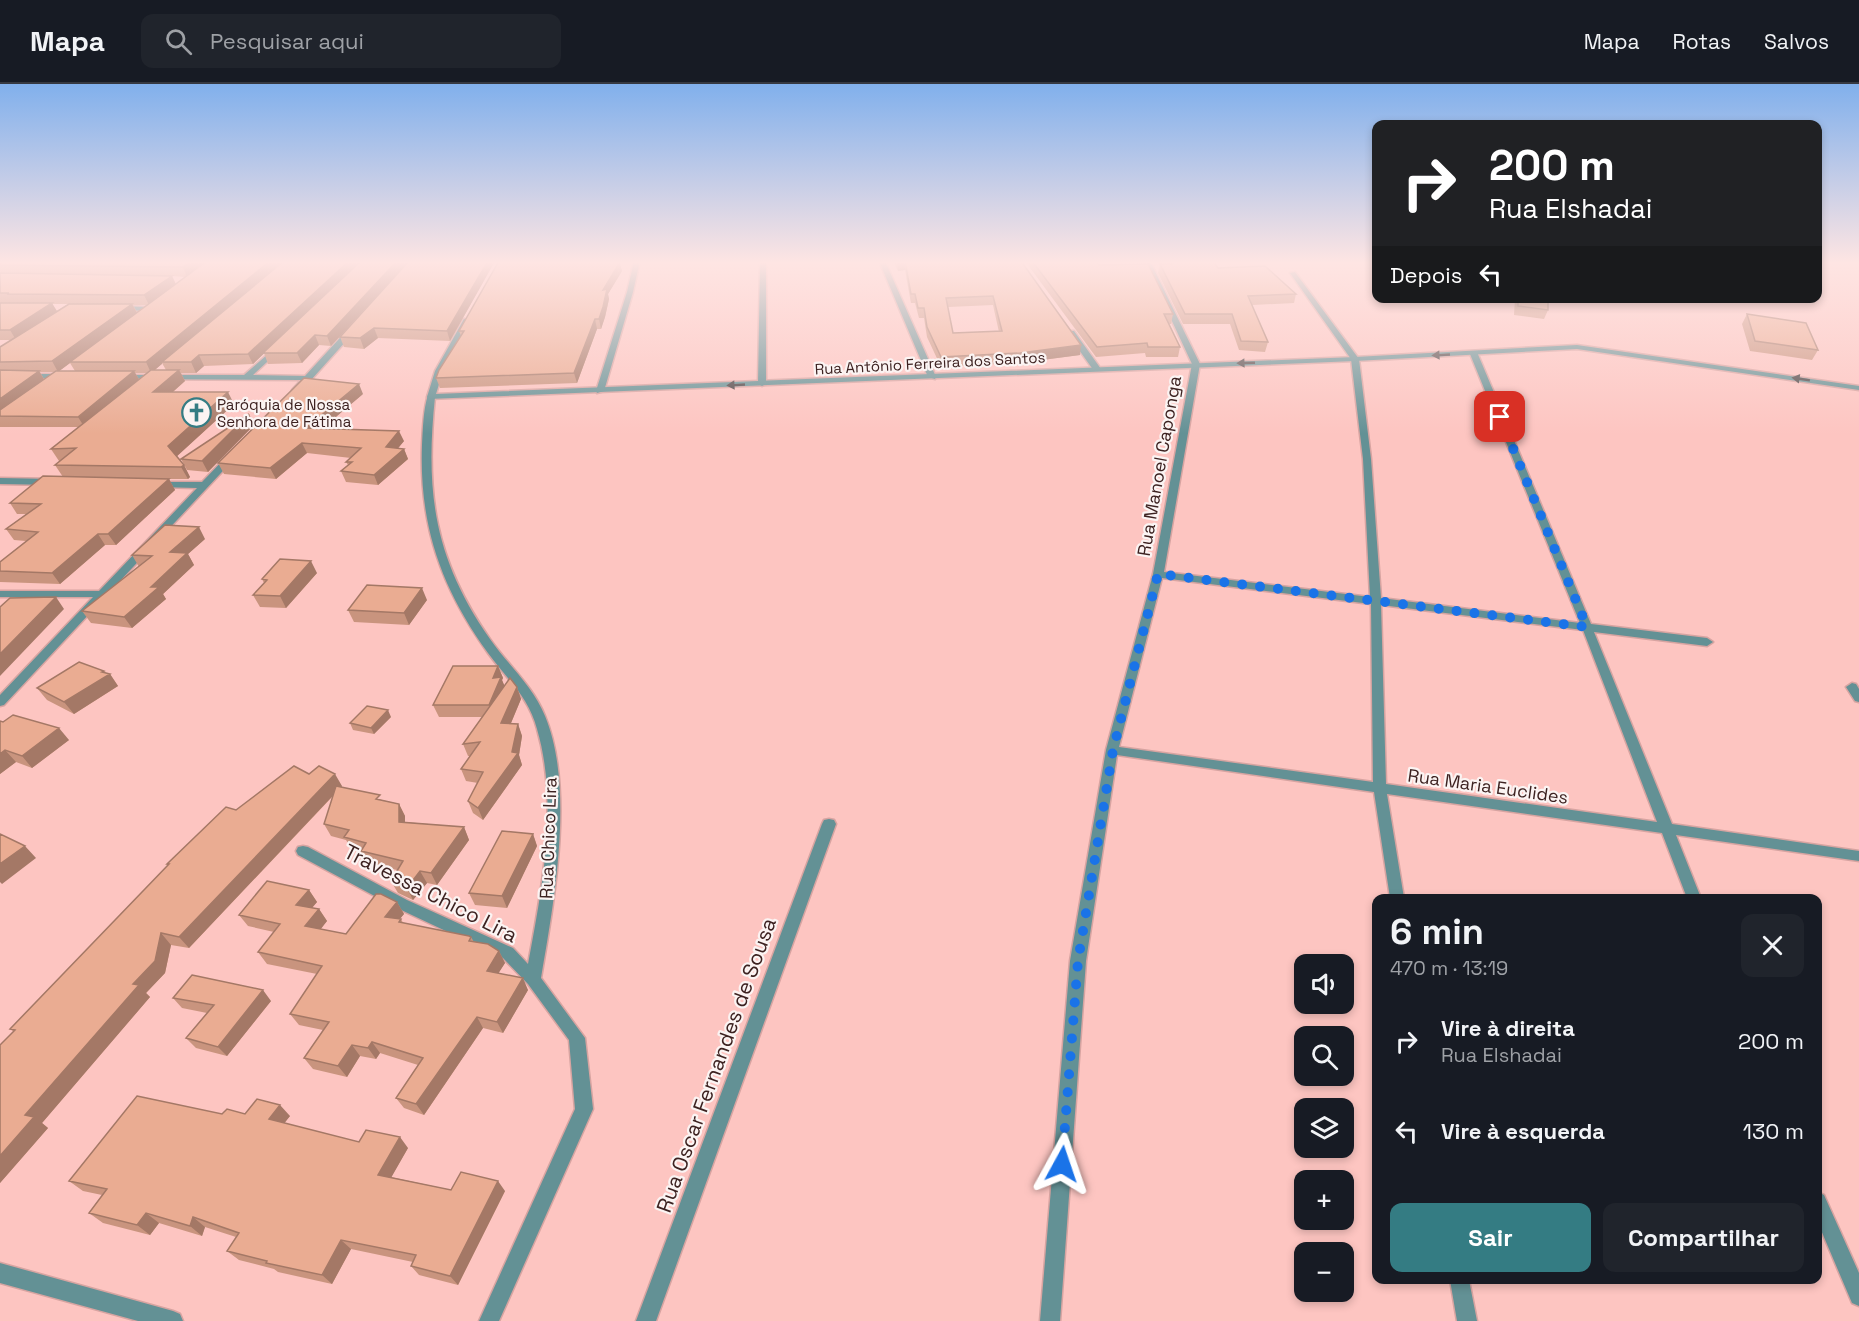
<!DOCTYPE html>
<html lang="pt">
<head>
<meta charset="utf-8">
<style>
  :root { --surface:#171b24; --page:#20242c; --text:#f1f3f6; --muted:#9ea1a6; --line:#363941; --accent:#347c83 }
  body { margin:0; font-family:"Space Grotesk",sans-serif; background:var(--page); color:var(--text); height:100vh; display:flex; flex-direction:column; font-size:22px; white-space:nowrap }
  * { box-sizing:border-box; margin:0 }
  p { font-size:20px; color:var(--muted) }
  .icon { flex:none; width:33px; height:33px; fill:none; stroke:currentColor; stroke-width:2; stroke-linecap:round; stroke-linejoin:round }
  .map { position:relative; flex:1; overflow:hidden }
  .drawer { position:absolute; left:1372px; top:810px; width:450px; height:390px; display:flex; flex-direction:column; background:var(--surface); border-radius:12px; box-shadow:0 3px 9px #0003 }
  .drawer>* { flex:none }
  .top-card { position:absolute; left:1372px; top:36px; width:450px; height:183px; border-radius:12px; box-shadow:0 3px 9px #0003; background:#202124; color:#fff; overflow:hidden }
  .fabs { position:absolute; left:1294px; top:870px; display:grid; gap:12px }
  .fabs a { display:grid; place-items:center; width:60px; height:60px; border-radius:12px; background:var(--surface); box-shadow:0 3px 9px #0003; font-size:30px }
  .pin { position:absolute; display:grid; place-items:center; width:51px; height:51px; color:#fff; margin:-26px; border-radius:12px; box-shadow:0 3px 9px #0006 }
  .me { position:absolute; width:66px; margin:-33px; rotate:5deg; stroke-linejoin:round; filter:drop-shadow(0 0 4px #0008) }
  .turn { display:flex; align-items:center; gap:21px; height:126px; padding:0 18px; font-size:27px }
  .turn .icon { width:78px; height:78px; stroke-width:2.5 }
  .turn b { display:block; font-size:42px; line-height:51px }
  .then { display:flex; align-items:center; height:57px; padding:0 18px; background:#0003; gap:12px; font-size:22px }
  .round { display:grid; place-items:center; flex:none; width:63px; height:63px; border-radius:12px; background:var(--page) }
  .headline { display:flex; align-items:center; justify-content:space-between; height:102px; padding:0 18px }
  h1 { font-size:36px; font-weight:700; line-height:45px }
  .primary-button { display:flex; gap:12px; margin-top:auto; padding:12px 18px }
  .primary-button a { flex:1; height:69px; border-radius:12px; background:var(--accent); color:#fff; font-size:24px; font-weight:700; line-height:69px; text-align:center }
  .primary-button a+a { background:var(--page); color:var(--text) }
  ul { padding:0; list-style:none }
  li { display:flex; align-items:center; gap:18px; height:90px; padding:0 18px }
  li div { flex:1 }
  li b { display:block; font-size:22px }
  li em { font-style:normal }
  header { display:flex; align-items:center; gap:36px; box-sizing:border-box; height:84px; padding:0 30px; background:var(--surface); border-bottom:2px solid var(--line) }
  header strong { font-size:28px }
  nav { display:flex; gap:33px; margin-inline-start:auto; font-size:21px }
  .search { width:420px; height:54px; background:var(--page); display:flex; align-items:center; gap:15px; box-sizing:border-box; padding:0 21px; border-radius:12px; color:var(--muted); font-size:22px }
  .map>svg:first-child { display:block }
</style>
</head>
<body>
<header>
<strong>Mapa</strong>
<div class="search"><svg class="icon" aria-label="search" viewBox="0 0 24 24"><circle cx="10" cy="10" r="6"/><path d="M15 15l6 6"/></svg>Pesquisar aqui</div>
<nav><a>Mapa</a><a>Rotas</a><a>Salvos</a></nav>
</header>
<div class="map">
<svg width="1859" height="1237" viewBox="0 0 1859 1237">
  <rect width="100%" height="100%" fill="#fdc5c1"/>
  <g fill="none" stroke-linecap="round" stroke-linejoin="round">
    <defs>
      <path id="minor" d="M634 177H640L633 208 604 307 597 309 596 307 627 208Z
        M760 177H766V300L762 302 758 300Z
        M879 177H885L936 293 935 295 928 293Z
        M1144 177H1150L1200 280 1164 488 1370 513 1363 375 1351 275 1290 189 1295 188 1359 275 1371 375 1381 514 1580 539 1470 270 1477 268 1591 540 1707 554 1713 558 1707 562 1594 548 1672 740 1859 767V777L1676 751 1701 814H1687L1662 749 1387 710 1404 814H1390L1374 708 1117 671 1086 877 1060 1237H1040L1070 877 1106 666 1153 490 1192 280ZM1162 494 1371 520 1373 698 1119 663ZM1381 521 1583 546 1657 738 1386 700Z
        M115 222 151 223 155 225 151 227 118 226 114 224Z
        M349 244 356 246 311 296 296 308 292 306 301 296 121 295 117 293 121 291H244L276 263H279V267L253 291 305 292Z
        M1068 247H1074L1101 285 1100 287H1094L1067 249Z
        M0 290H65L69 292 65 294H0Z
        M428 311 435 313C425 408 434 475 490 555 508 581 533 602 545 632 575 704 554 818 541 894L585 954 593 1025 499 1237H479L575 1025 569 956 528 900 503 874 397 824 298 771 296 767 298 763 303 762 308 763 407 816 513 864 528 880C542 805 559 720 537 645 529 613 506 594 488 569 441 504 419 441 422 361 423 345 423 326 428 311Z
        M232 369 235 370V374L4 621 0 622V611L93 513H0V507H99L197 404 157 403 152 400 154 398H202L229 370Z
        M0 394 53 395 58 398 53 401 0 400Z
        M1852 599 1856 600 1859 605V618L1855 617 1846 603Z
        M829 735 834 736 836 740 656 1237H636L822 740 824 736Z
        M1818 1108 1824 1111 1859 1189V1222L1852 1219 1818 1139Z
        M1450 1196H1469L1477 1237H1457Z"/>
      <path id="tertiary" d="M464 235 471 237 443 287 436 310 1355 273 1577 261 1859 302V306L1577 265 1355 277 428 315 427 313 435 287Z
        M0 1179 173 1227 180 1230 183 1237H138L0 1199Z"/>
    </defs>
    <!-- minor casing -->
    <use href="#minor" stroke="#d7a4a1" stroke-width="3"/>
    <!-- tertiary casing -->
    <use href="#tertiary" stroke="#d7a4a1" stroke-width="3"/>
    <!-- minor -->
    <use href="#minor" fill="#639195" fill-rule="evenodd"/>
    <!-- tertiary -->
    <use href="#tertiary" fill="#639195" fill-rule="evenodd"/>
  </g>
  <!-- wall -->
  <path fill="#c9947e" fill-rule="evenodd" d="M0 177H495L450 257 378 254 364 265 344 263 340 253 394 193 331 262 319 261 302 279 268 280 264 269 253 280 204 282 196 289H181L185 297 173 308 234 320 177 372 184 381 190 393 188 395H169L175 406 116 461H105L60 500 0 498V478L26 457 14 456 6 445 26 430H17L10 419 63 393 55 381 60 377H59L51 365 78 343H0V263L12 256H0V189H1L0 187ZM172 192 186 193 176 200ZM52 220H68L57 227ZM133 221H147L137 228ZM70 279 75 287H59ZM162 279 166 286H155ZM40 288H55L44 295ZM135 289H147L139 295Z
    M893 177H1021L1080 271 1019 279 941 283 927 253 924 234H919L915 219H911L905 186 898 187ZM993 221 999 248 953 249 948 223Z
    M1025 177H1096L1099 181 1173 230 1171 240H1169L1180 263 1178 273H1146L1145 269 1096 273Z
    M1165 177H1213L1218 184 1296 210 1294 219 1252 221 1268 258 1265 268 1239 266 1230 240H1183L1158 189 1160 180H1166Z
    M620 180 622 187 608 210 609 215 605 233 601 245H597L577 299 440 304 436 294 461 252 459 247Z
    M1515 214H1548V226L1544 235 1514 231Z
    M1747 230 1818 266 1812 276 1750 267 1742 240Z
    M363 310 322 344 404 357 398 364 404 365 408 375 378 401 346 398 341 387 348 381 346 378 351 374 307 369 276 395 224 390 218 379Z
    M249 330 254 341 208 388 187 386 181 375Z
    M205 455 188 470 194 481 163 510 166 515 132 544 91 539 82 527 139 483 132 471Z
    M317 489 286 524 260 523 253 511 264 499 262 495Z
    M427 516 409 541 354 538 348 526Z
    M498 582 503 594 502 596 504 602 517 603 521 615 511 639 518 640 522 652 519 671 522 681 483 736 473 729 468 717 478 699 466 697 461 685 470 672H468L463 660 482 633H439L433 621Z
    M105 589 110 590 118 602 74 630 47 616 37 604Z
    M391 633 374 650 353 646 350 639Z
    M0 637 69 656 32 684 16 678 0 690Z
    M309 690 342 702V703L382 716 399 720 405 732V738L464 743 469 756 437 801 427 799 413 816 398 809 391 797 397 786 368 779 361 768 352 765 346 756 331 752 324 740 333 712 189 864 171 861 165 889 146 909 150 913 42 1039 48 1044 0 1099 13 947 10 945 168 781 167 780 236 726Z
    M533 750 537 762 507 824 475 821 469 809Z
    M309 806 317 818 312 824 319 825 327 837 320 845 346 850 397 818 404 830 399 835H401L403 839 471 853 474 858 499 867 505 879 498 889 528 906 503 949 483 944 424 1031 404 1024 396 1014 418 981 380 969 376 975 360 972 347 993 313 985 304 974 323 946 299 941 290 930 317 890 267 880 258 868 274 848 248 842 239 831Z
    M173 914 271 917 227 972 196 964 186 954 207 929 182 924Z
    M222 1030H245L290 1032 284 1039 359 1058 408 1064 391 1093 451 1106 505 1107 458 1201 419 1191 411 1182 413 1178 351 1165 332 1200 278 1188 274 1185 239 1176 227 1167 236 1153 205 1143 202 1152 159 1139 150 1151 103 1139 89 1129 102 1111 83 1107 69 1097Z"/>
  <!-- shaded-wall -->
  <path fill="#a47866" d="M192 177H209L187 193 183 183Z
    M270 177H285L162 278V280L151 289 146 278Z
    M349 177H362L253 280 248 270Z
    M397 177H409L331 262 327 252Z
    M488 177H495L450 257 447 247Z
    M615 177H621L620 180 622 187 608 210 609 215 605 233 601 245 599 235 603 206Z
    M905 177V186L898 187 897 178Z
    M172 192 176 201 149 221 144 211Z
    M52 219 58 229 16 256 10 246Z
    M132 220 137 229 70 278V279L58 288 52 277Z
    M595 235 597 245 577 299 574 289Z
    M374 244 378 254 364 265 360 254Z
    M315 251 319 261 302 279 297 269Z
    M1081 261 1080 271 1019 279 1020 269Z
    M199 271 204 282 196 289 191 278Z
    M179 286 185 297 159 320 153 308Z
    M39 287 45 297 0 330V315Z
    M134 287 140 297 85 344 78 333Z
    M359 300 363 310 310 355 306 344Z
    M228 308 234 320 175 374 168 362Z
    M249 330 254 341 208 388 202 377Z
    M399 347 404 357 390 374 386 363Z
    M302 359 307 369 276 395 270 384Z
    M404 365 408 375 378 401 374 391Z
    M184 381 190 393 188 395 181 383Z
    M169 395 175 406 116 461 108 450Z
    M199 443 205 455 188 470 194 481 163 510 166 515 132 544 124 533 151 503 170 468Z
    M98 450 105 461 60 500 52 489Z
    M311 477 317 489 286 524 280 512Z
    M422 504 427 516 409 541 404 529Z
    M56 513 64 525 0 592V570Z
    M498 582 503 594 502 596 506 605 494 633 489 621 493 594Z
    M104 587 107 592 110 590 118 602 74 630 64 618Z
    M517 603 521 615 506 651 501 639Z
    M388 626 391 633 374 650 371 644Z
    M518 640 522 652 519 671 522 681 483 736 478 724 512 668Z
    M59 644 69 656 32 684 22 672Z
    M5 666 16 678 0 690V670Z
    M335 690 342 702 189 864 179 853Z
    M399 720 405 732V750L399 738Z
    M464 743 469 756 437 801 431 789Z
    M533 750 537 762 507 824 502 812Z
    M25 762 36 774 2 800 0 798V780Z
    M420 787 427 799 413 816 407 804Z
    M309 806 317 818 304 833 296 821Z
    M397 818 404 830 392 845 385 833Z
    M319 825 327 837 314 854 305 842Z
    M161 849 171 861 165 889 146 909 150 913 42 1039 48 1044 0 1099V1072L25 1031 133 900Z
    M499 867 505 879 493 898 487 887Z
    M523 894 528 906 503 949 497 938Z
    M263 906 271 917 227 972 218 963Z
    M477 933 483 944 424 1031 416 1020Z
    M372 958 380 969 376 975 368 964Z
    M352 961 360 972 347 993 338 982Z
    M280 1021 290 1032 279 1046 269 1035Z
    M400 1053 408 1064 387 1101 378 1091Z
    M498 1097 505 1107 458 1201 450 1192Z
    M146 1129 159 1139 150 1151 137 1141Z
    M193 1133 205 1143 202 1152 190 1142Z
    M341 1156 351 1165 332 1200 322 1191Z"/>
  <!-- building -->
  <path fill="#eaac92" stroke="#a47866" stroke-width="1.5" fill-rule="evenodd" d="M3 177H192L183 183 0 181V178Z
    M207 177H270L146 278H70Z
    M284 177H349L248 270 199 271 191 278H162Z
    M361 177H397L327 252 315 251 297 269H263Z
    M409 177H488L447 247 374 244 360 254 340 253Z
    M499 177H615V178H620L603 206 607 205 603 223 599 235H595L574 289 436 294 439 286 464 247H459Z
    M897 177H1021L1081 261 1020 269 941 273 927 243 924 224H918L915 210H911L905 177 897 178ZM993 212 1002 247 953 249 946 214Z
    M1032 177H1096L1099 181 1148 180 1173 230H1164L1180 263H1148L1147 259 1097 263Z
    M1171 177H1213L1218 184 1265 182 1296 210 1248 212 1268 258 1241 257 1232 230H1185L1160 180H1172Z
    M0 189 172 192 144 211 7 210 9 209H0Z
    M1518 214H1548V226L1518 222Z
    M0 219H52L10 246H0Z
    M69 220H132L52 277 0 278V263Z
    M1747 230 1806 239 1818 266 1755 257Z
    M0 286 39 287 0 315Z
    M151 286H179L153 308H228L168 362 184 381 181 383 55 381 76 364 51 365Z
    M56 287H134L78 333 0 332V326Z
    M304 294 359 300 306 344 399 347 386 363 404 365 374 391 341 387 352 378H346L361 364 302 359 270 384 218 379Z
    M249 330 202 377 181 375Z
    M43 392 169 395 108 450H98L52 489 0 487V478L38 448 6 445 41 420 10 419Z
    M165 441 199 443 170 468 187 469 151 503H159L124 533 82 527 152 472 132 471Z
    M280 475 311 477 280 512 253 511 267 496 262 495Z
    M367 501 422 504 404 529 348 526Z
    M56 513 0 570V523L10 514Z
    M79 578 104 587 102 588 110 590 64 618 37 604Z
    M453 582H498L493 594 501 593 489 621H433Z
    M510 594 517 603 501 639 518 640 512 668 518 669 478 724 468 717 483 688 461 685 480 658 463 660Z
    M367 622 388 626 371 644 350 639Z
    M13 631 59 644 22 672 5 666 0 670V637L3 638Z
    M294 682 309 690 319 682 335 690 179 853 161 849 155 877 133 900 139 901 25 1031 34 1033 0 1072V961L15 946 10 945 169 780H167L226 723 236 726Z
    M336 702 380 711 376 715 399 720V738L464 743 431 789 420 787 407 804 391 797 403 777 361 767 366 759 344 753 349 746 324 740Z
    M502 747 533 750 502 812 469 809Z
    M0 750 25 762 0 780Z
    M267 797 309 806 296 821 319 825 305 842 346 850 376 810H381L397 818 385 833 401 835 399 838 469 852 471 853 469 857 488 860 499 867 487 887 523 894 497 938 477 933 416 1020 396 1014 423 974 372 958 368 964 352 961 338 982 304 974 329 938 290 930 322 882 258 868 280 840 239 831Z
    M192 891 263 906 218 963 186 954 214 921 173 914Z
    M137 1012 222 1030 227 1025 245 1030 257 1015 280 1021 269 1035 359 1058 366 1046 400 1053 378 1091 451 1106 461 1088 498 1097 450 1192 411 1182 416 1171 341 1156 322 1191 266 1179 267 1177 227 1167 239 1149 193 1133 190 1142 146 1129 137 1141 89 1129 107 1105 69 1097Z"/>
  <!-- one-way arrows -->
  <defs><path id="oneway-solid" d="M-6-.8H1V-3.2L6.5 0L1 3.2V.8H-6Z" transform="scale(1.5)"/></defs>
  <g fill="#484344">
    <use href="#oneway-solid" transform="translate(1441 271) rotate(177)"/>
    <use href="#oneway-solid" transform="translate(1246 279) rotate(178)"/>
    <use href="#oneway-solid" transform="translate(1801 295) rotate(-171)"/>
    <use href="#oneway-solid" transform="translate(736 301) rotate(177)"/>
  </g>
  <!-- sky -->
  <linearGradient id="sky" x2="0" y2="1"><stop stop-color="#81b0ec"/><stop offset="0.51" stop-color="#fee5e3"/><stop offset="1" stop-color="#fee5e3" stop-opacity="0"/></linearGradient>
  <rect width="1859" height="350" fill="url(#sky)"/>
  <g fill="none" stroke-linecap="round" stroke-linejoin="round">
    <!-- route -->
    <path stroke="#1a73e8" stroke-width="10" stroke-dasharray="0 18" d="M1062 1080 1078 877 1109 690 1113 666 1158 490 1587 543 1500 333"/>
  </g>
  <!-- icons -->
  <defs>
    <symbol id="church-ring" viewBox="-11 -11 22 22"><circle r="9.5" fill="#fbf4f3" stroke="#347c83" stroke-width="1.5"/><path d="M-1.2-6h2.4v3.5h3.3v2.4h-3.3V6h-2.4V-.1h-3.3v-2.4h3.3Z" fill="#347c83"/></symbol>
  </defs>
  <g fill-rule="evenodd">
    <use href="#church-ring" x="180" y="312" width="33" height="33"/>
  </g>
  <g text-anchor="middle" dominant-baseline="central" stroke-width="4.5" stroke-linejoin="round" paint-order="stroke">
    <!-- far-street labels -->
    <g font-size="15" fill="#3d2221" stroke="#fbf4f3">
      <text transform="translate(930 279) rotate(-3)">Rua Antônio Ferreira dos Santos</text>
    </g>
    <!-- far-poi labels -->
    <g font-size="15" fill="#3d2221" stroke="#fbf4f3" text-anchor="start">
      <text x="217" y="320">Paróquia de Nossa<tspan x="217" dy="17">Senhora de Fátima</tspan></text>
    </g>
    <!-- street labels -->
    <g font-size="18" fill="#3d2221" stroke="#fbf4f3">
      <text transform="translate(1159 382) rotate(-80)">Rua Manoel Caponga</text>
      <text transform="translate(1488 702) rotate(8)">Rua Maria Euclides</text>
      <text transform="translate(548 754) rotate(-88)">Rua Chico Lira</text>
    </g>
    <!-- near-street labels -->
    <g font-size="21" fill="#3d2221" stroke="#fbf4f3">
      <text transform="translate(431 809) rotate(27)">Travessa Chico Lira</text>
      <text transform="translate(716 981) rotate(-70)">Rua Oscar Fernandes de Sousa</text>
    </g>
  </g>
</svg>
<div class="fabs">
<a><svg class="icon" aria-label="sound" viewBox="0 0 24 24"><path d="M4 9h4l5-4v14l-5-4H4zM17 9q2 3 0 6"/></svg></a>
<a><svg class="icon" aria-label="search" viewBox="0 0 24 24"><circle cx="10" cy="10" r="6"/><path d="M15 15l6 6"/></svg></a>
<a><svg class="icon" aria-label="layers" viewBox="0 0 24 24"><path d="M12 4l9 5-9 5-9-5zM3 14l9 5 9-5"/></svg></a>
<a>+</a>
<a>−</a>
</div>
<div class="pin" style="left:1500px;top:333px;background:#d93025"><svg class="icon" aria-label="arrive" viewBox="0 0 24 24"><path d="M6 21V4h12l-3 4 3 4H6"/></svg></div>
<svg class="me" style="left:1062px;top:1080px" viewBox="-20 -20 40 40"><path d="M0-17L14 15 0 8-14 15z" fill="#1a73e8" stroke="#fff" stroke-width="4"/></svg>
<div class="top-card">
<div class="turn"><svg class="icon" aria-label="right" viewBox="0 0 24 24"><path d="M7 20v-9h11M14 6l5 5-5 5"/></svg><div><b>200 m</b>Rua Elshadai</div></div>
<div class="then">Depois<svg class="icon" aria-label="left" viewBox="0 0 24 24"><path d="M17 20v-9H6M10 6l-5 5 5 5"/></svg></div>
</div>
<section class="drawer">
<div class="headline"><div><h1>6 min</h1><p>470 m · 13:19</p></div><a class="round"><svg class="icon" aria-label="close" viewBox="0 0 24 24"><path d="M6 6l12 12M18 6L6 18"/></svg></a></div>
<ul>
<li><svg class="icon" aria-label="right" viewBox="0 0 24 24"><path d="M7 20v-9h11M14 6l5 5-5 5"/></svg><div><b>Vire à direita</b><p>Rua Elshadai</p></div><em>200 m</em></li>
<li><svg class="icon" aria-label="left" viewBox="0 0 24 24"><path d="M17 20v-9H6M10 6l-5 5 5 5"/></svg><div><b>Vire à esquerda</b></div><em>130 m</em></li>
</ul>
<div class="primary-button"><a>Sair</a><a>Compartilhar</a></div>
</section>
</div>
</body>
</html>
